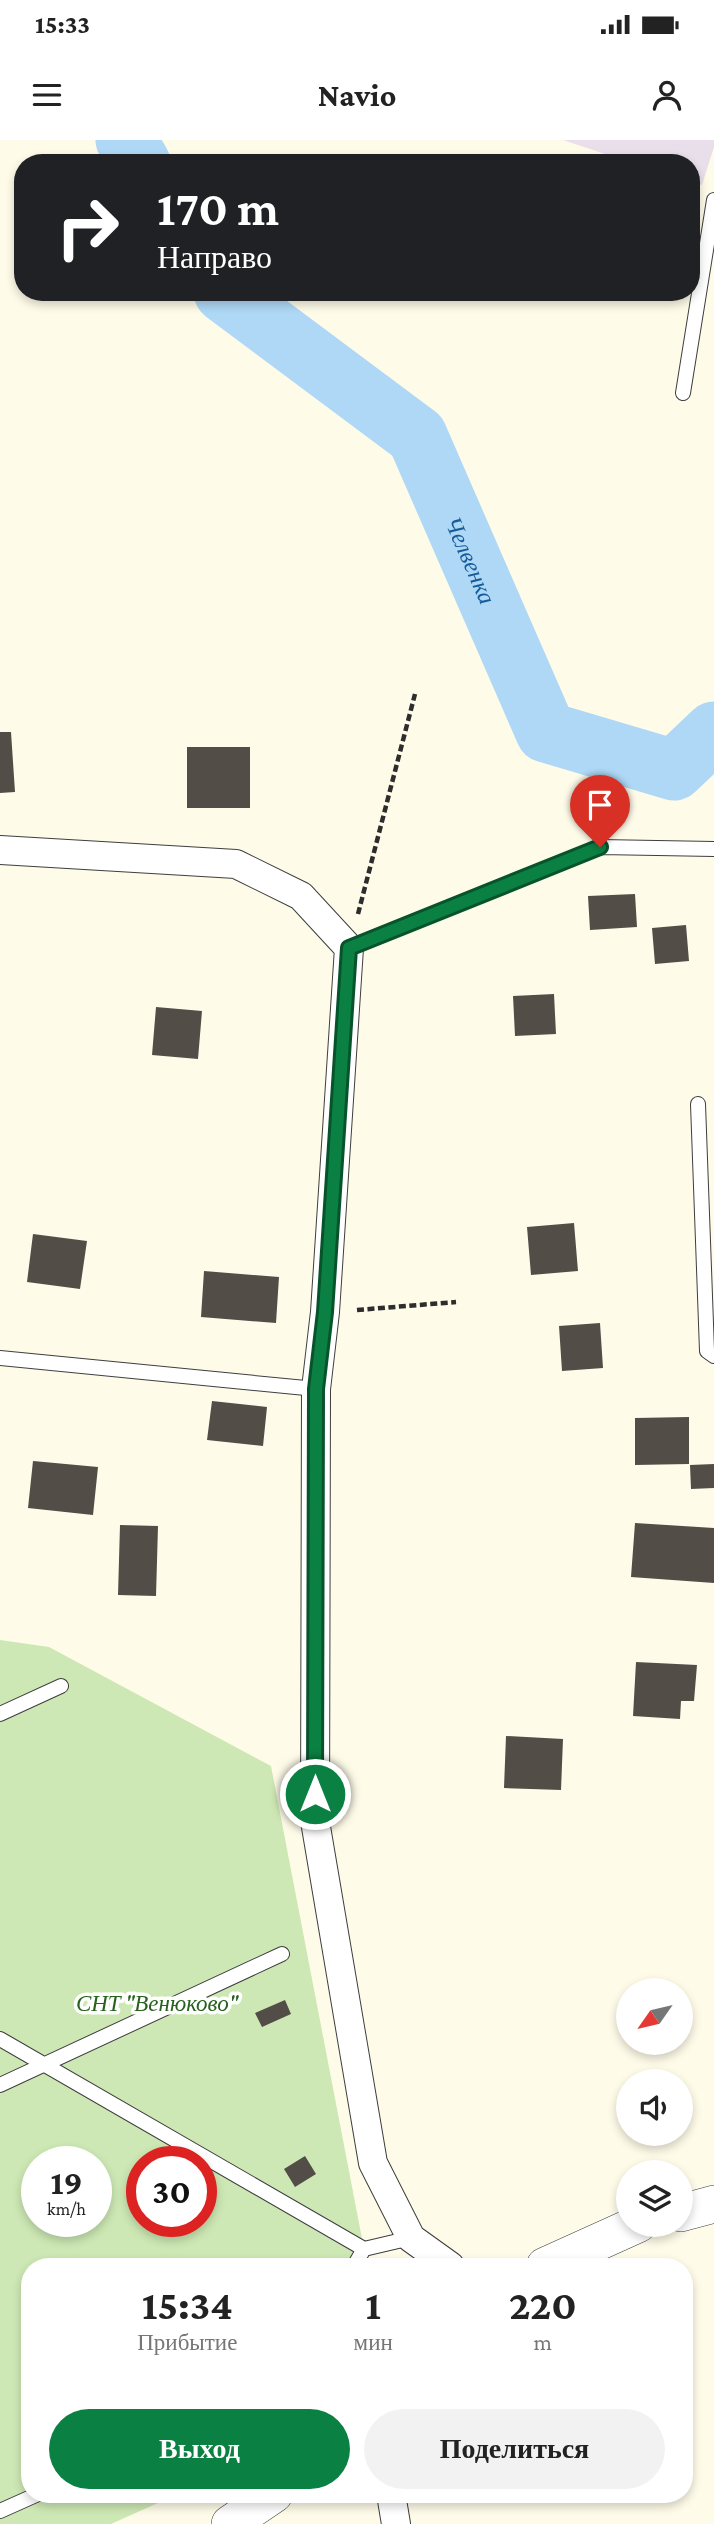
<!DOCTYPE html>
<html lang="ru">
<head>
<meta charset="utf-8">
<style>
  :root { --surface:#fff; --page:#f2f2f2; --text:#222; --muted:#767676; --accent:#0b8043 }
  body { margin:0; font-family:"Crimson Pro",serif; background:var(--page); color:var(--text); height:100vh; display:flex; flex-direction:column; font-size:26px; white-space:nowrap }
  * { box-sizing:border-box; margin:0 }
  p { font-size:23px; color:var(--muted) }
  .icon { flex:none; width:38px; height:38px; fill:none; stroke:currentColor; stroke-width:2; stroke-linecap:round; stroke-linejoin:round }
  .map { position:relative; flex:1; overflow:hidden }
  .drawer { position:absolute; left:21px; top:2118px; width:672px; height:245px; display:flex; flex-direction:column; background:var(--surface); border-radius:28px; box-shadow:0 4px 10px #0003 }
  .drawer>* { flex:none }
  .hud { position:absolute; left:14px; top:14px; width:686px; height:147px; border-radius:28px; box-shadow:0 4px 10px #0003; background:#202124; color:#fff; overflow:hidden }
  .needle { width:46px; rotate:236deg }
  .tools { position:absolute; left:616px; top:1838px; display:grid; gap:14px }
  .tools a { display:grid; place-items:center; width:77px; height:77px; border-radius:50%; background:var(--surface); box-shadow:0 4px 10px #0003; font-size:35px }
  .speed { position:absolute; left:21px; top:2006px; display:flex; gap:14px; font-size:35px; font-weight:700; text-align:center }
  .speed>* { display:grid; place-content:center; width:91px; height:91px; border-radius:50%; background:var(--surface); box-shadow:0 4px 10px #0003; line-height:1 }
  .speed small { font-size:18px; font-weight:400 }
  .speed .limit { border:10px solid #d22; background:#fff; color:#111 }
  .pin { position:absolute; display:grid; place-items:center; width:60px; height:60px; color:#fff; margin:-72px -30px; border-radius:50% 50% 50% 0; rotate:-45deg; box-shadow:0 0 7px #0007 }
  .pin .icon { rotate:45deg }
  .me { position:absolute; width:77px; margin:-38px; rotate:0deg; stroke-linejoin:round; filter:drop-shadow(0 0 5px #0008) }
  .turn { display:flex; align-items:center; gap:24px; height:147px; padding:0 28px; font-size:32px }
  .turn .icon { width:91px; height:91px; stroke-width:2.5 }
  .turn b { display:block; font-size:49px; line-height:60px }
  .eta { display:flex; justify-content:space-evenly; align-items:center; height:119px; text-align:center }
  .eta b { font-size:42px; font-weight:700; line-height:49px }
  .primary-button { display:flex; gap:14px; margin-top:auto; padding:14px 28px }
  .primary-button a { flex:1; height:80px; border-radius:42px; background:var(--accent); color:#fff; font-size:28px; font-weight:700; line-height:80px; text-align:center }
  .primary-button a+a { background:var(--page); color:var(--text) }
  .status { display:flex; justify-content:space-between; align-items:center; height:49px; padding:0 35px; background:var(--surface); direction:ltr }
  .status svg { height:19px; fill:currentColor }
  header { display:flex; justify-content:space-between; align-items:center; height:91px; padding:0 28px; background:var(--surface); font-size:32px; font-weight:700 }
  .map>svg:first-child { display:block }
</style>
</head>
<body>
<div class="status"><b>15:33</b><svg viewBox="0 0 49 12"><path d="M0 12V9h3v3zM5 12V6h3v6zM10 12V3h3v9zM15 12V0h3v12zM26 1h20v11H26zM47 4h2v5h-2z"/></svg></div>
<header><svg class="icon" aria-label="menu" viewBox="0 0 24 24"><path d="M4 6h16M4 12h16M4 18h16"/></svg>Navio<svg class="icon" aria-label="person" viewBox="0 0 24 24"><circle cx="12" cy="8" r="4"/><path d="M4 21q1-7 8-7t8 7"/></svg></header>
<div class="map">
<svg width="714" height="2384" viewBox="0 0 714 2384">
  <rect width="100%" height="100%" fill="#fffbe9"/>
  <!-- industrial -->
  <path fill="#e9dfea" d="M563 0H714V7L702 45 691 42V23H632Z"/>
  <!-- green -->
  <path fill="#cde8b4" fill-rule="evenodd" d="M0 1500 49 1507 271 1626 364 2109 371 2126H30V2354H178L111 2384H0ZM37 2021H96V2081H37ZM142 2021H201V2081H142Z"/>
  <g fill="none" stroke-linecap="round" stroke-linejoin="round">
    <!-- river -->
    <g stroke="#aed8f5" stroke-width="61">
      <path d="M126 0 140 23"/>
      <path id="s1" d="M224 152 417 296 546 592 674 630 714 592"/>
    </g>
  </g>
  <!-- building -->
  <path fill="#534d47" d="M0 592H11L15 652 0 653Z
    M187 607H250V668H187Z
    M635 754 637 787 590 790 588 756Z
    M686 785 689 821 655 824 652 788Z
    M554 854 556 894 515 896 513 856Z
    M156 867 202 871 198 919 152 915Z
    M574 1083 578 1131 531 1135 527 1087Z
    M33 1094 87 1101 80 1149 27 1142Z
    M204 1131 279 1137 276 1183 201 1177Z
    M600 1183 603 1228 562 1231 559 1186Z
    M212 1261 267 1267 263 1306 207 1300Z
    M689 1277V1324L635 1325V1278Z
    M33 1321 98 1327 93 1375 28 1368Z
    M714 1324V1348L691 1349 690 1325Z
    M635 1383 714 1388V1443L631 1437Z
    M120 1385 158 1386 156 1456 118 1455Z
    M636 1522 697 1525 694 1561H681L680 1579 633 1576Z
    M506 1596 563 1599 561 1650 504 1648Z
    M285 1860 291 1874 262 1887 255 1873Z
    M305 2016 316 2034 295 2047 284 2029Z"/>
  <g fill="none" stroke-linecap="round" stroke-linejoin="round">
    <defs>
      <path id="service" d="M683 253 714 60
        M349 808 600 707 714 709
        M698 964 707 1211 714 1216
        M0 1218 316 1249
        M0 1574 61 1546
        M0 1899 364 2109 411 2098
        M0 1945 282 1814
        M354 2126 364 2109
        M0 2371 38 2354"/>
      <path id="minor" d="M0 710 236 724 301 756 349 808 325 1172 316 1249 315 1681 373 2023 411 2098 450 2126
        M391 2354 396 2384"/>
      <path id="tertiary" d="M681 2073 714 2064
        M545 2126 638 2084
        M230 2384 274 2354"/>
    </defs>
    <!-- service casing -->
    <use href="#service" stroke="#3e3e3e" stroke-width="16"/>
    <!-- minor casing -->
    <use href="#minor" stroke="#3e3e3e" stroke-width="30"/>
    <!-- tertiary casing -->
    <use href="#tertiary" stroke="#3e3e3e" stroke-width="38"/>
    <!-- path -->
    <path stroke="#2d2d2d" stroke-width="4.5" stroke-dasharray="7 3.5" stroke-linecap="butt" d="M358 774 415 554
      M357 1170 456 1162"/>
    <!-- service -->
    <use href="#service" stroke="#fff" stroke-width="14"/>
    <!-- minor -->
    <use href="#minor" stroke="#fff" stroke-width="28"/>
    <!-- tertiary -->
    <use href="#tertiary" stroke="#fff" stroke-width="37"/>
  </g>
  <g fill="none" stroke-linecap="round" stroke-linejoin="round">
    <defs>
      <path id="route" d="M315 1654 316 1249 325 1172 349 808 600 707"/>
    </defs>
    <!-- route casing -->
    <use href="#route" stroke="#07532c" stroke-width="18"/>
    <!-- route -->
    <use href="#route" stroke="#0b8043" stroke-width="12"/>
  </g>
  <g text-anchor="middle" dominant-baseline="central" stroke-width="7" stroke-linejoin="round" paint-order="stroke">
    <!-- park labels -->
    <g font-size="23" font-style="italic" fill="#28611d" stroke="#fff">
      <text x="157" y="1863">СНТ "Венюково"</text>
    </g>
    <!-- water labels -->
    <g font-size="24" font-style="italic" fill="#165b9a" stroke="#fff">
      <text stroke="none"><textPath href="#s1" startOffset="376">Челвенка</textPath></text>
    </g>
  </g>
</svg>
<div class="tools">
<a><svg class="needle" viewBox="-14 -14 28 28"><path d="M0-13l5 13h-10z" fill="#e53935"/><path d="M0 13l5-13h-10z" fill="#767676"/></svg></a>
<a><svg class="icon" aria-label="sound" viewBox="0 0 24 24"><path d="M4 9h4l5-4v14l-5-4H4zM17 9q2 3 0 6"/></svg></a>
<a><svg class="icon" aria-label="layers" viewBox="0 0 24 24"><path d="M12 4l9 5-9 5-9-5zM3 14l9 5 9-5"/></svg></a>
</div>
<div class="speed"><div>19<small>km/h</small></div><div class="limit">30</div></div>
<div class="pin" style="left:600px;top:707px;background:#d93025"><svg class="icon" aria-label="arrive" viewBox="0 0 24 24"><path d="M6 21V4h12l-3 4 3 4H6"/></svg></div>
<svg class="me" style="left:315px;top:1654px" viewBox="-20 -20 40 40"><circle r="17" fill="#0b8043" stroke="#fff" stroke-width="3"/><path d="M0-11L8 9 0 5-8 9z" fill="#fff"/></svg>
<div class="hud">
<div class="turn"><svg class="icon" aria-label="right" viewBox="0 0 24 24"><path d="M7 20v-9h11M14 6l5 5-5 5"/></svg><div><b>170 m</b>Направо</div></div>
</div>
<section class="drawer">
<div class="eta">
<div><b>15:34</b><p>Прибытие</p></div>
<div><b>1</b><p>мин</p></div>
<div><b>220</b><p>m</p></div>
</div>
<div class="primary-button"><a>Выход</a><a>Поделиться</a></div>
</section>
</div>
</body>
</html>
